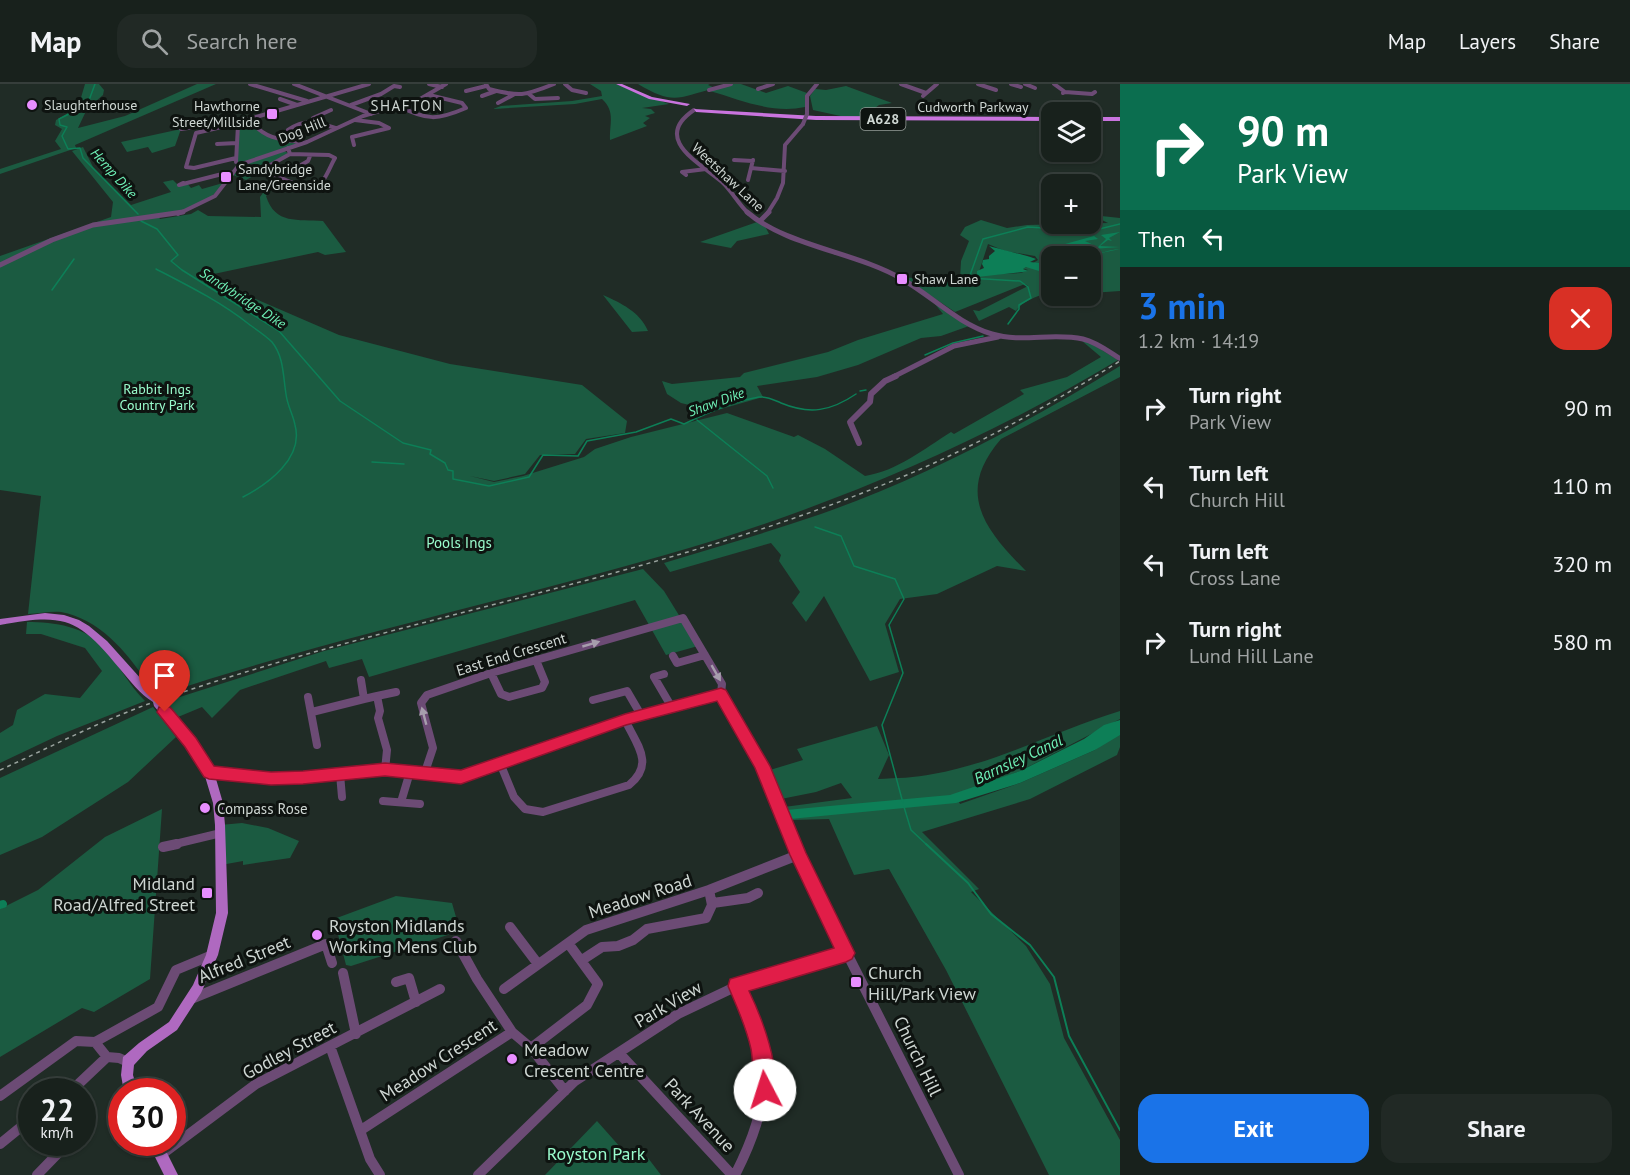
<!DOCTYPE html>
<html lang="en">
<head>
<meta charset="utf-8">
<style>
  :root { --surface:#18211c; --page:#212925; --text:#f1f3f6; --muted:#9fa3a3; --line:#363e3b; --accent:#1a73e8 }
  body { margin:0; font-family:"PT Sans",sans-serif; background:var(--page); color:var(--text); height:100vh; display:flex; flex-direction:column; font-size:22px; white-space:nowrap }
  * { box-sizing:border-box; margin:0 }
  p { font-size:20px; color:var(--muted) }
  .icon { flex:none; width:33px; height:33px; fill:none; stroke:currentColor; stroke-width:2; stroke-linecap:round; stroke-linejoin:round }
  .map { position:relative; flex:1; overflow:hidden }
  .drawer { display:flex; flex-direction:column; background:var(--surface); width:510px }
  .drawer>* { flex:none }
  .guide { background:#0b6e4f; color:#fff; overflow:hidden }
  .controls { position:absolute; left:1041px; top:18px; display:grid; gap:12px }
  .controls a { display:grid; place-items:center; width:60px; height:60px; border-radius:12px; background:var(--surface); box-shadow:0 2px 4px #0004,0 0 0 2px var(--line); font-size:30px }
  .speed { position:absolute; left:18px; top:994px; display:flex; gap:12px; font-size:30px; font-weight:700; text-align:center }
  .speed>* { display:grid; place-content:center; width:78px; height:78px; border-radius:50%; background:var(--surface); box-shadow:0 2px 4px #0004,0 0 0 2px var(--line); line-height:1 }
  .speed small { font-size:15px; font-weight:400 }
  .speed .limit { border:9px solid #d22; background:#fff; color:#111 }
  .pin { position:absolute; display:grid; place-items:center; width:51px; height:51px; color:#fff; margin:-62px -26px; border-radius:50% 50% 50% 0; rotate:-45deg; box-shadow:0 0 6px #0007 }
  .pin .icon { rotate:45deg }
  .me { position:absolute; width:66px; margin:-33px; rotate:355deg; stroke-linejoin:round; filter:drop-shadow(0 0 4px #0008) }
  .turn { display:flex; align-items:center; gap:21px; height:126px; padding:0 18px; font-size:27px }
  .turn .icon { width:78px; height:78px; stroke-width:2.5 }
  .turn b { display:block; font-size:42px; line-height:51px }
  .then { display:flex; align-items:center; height:57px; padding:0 18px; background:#0003; gap:12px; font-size:22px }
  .round { display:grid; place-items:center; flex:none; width:63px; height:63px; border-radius:18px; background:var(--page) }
  .overview { display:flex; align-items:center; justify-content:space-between; height:102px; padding:0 18px }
  h1 { font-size:36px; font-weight:600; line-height:45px; color:var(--accent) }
  .action { display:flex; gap:12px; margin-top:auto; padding:12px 18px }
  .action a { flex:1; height:69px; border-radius:18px; background:var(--accent); color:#fff; font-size:24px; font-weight:600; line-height:69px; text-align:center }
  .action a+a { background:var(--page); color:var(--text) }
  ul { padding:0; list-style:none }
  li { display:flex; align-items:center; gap:18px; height:78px; padding:0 18px }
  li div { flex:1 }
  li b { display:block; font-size:22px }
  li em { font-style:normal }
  header { display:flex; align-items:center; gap:36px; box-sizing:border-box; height:84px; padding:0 30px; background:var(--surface); border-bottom:2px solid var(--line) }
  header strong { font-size:28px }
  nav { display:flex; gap:33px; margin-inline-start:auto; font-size:21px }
  .search { width:420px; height:54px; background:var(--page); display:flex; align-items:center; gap:15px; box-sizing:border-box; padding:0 21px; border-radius:18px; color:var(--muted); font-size:22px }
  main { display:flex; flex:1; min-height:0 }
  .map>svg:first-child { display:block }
</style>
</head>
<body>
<header>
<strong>Map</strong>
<div class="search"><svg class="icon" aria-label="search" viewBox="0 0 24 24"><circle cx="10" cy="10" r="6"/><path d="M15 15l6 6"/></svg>Search here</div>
<nav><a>Map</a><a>Layers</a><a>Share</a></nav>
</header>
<main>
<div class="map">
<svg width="1120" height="1091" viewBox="0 0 1120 1091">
  <rect width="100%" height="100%" fill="#202c26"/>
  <!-- green -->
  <path fill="#1b5b41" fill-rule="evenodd" d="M85 0H99L104 6 103 11 87 25 78 44 125 32 197 0H216L75 61 76 64 0 90V85L61 65 55 57 62 45 55 41 56 36 70 28 67 22 80 17Z
    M590 0H616L669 20 642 24 651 25 655 29 645 32 650 34 643 39 647 42 610 56C609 40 616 28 602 15L575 20 493 25 501 22 572 17 602 12 601 7Z
    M638 0H710L708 1 715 4C678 14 673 21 638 0Z
    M733 0H741L766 9 788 2 807 9 805 23C772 30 741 16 710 7Z
    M846 2 892 19 879 21 875 24 879 33H845L813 26 810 12 815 5 826 6Z
    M249 35C267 59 280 56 307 58L237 80 238 41Z
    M181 45 175 62 152 69 148 63 127 68 121 58Z
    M83 63 93 83 131 121 171 108 163 98 173 96 177 100 186 98 191 104 199 101 202 105 223 99C211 121 180 128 158 132L160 135 191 130 198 126 208 132 261 133 260 113 270 99 271 107 266 112C275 141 298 135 323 137L346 168 325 171 318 168 209 191 251 213 339 251 450 280 582 301 627 337 625 349 586 355 575 370 540 371 525 390 494 397 470 392 494 398 523 392 584 373 595 365 631 353 727 329 794 353 798 351 825 365 865 392C897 387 924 365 951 348L954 350 1024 310 1020 306 1067 293 1101 273 1082 257H1087L1118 276C977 361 823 426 665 471 498 519 328 555 163 610L172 601 168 591 147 598C126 567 99 535 61 528 51 527 38 530 28 530L41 412 0 406V172L111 133 113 118 72 67Z
    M284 67 288 69 286 71 262 83 260 86 262 87 246 96 233 91 242 81Z
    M1092 131 1120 134V207L1091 209 1090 172H1052L1051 209C1041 210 1022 217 1016 227L1009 223 979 237 973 226 979 227 1028 202 1025 200 955 228 903 193 953 198 960 195 961 177 969 157 960 151 965 143 981 136 1007 144 1027 141 1108 139ZM988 160 1005 167 1035 172 1038 176 1027 183 1022 184 1028 186 1021 189 978 191Z
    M757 138 765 142 769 150 737 157 731 164 700 158Z
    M603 211C621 219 640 228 648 247L632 248Z
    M931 215 969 242 941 252 921 254 858 281 817 293 757 302 763 313 714 327 681 319 667 310 662 297 672 300 740 293 744 289 828 268 858 256 943 230Z
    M1120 282V293L1001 355C955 408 984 445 1026 487L997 482 937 510 900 515 885 540 899 588 870 597 824 512 806 538 792 519 800 508 779 477 781 471 771 459 670 488 664 479C716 463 769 448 821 430 926 393 1025 340 1120 282Z
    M643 485 664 507 698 562 666 571 635 516 369 593 362 575 329 584 326 577 240 606 212 634 202 623 178 633 164 618 324 567Z
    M27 538C55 538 85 542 105 565 119 581 129 601 145 617L57 652 0 679V649L13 641 17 626 45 610 80 614 102 587 85 564 41 550H26Z
    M153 623 176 653 128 698 42 753 0 771V694Z
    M1120 627V635L1020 687 956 712 960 720 1020 699 1095 666 1120 646V663L1117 671 1030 715 922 748 979 805 971 808 1026 862 1050 900 1064 954 1120 1056V1091H1049L946 886 889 785 854 791 829 735 791 736 784 723 852 714 841 699 816 708 781 715 770 686 803 676 797 665 877 642 889 671 878 695C896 694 915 694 933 690 997 679 1057 646 1120 627Z
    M162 725 150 895 94 928 82 924 0 973V825L38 806 105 753Z
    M242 739 268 744 299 757 290 774 243 781V777L221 781 220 741Z
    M396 812 452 819 460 847 351 882 346 881 334 835Z
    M597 1037 629 1073 634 1076 648 1074 661 1091H545Z"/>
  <!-- water -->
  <path fill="#0d7f57" d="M1120 148 1109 154 1112 157 1108 156 1100 162 1120 163 1092 165 1095 168 1086 167C1097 173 1109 165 1120 165L1087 172 1078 170 1072 172 1071 169 1066 166 1062 172H1059L1065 160 1094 152 1098 155 1085 157 1098 163 1106 155 1101 151Z
    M989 162C995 164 1033 173 1036 175L1030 178 1039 179 1049 186 1039 187 1026 183 1023 185 1028 187 1023 188 977 193V187L984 184 982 180 983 176 989 175V172L995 167Z
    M1120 636V651L1095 666 1020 699 956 719 790 735 786 726 950 711 1020 687 1084 655 1104 641Z"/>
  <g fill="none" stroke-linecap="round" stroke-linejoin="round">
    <!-- stream-far1 -->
    <path stroke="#0d7f57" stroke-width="1.5" d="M95 0 88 19 70 24 73 28 59 35 60 41 67 43 62 52 68 65 80 64 83 74 138 130
      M141 137 157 145 178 171 171 177 182 186 279 247 340 317 403 359 431 366 430 370 445 379 448 386 453 387V395L489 402 529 393 543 371 578 372 587 357 636 348 671 335 684 340C707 329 734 317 759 313 767 312 774 316 781 319 810 331 831 327 856 310
      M156 185C189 202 221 218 250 241 257 246 266 252 272 258 284 273 283 292 286 310 287 321 293 330 295 341 304 374 268 400 243 413
      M52 206 74 175
      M1008 240 1019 225V221L1031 214 1028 203 1020 197 969 194 983 155 1028 143 1091 147 1120 140
      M925 271 953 259 983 252
      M860 307 866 306
      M697 336 767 392 773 404
      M372 378 404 380
      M815 443 841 452 854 482 895 495 904 515 889 541 903 589 882 641 903 719
      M904 723 911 746 927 761"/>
    <!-- stream -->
    <path stroke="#0d7f57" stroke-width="2" d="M926 760 968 799 991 830 1030 861 1054 893 1069 952 1120 1046"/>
    <!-- canal -->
    <path stroke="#0d7f57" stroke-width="8" d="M0 821 3 820"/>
    <!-- minor-far4 -->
    <path stroke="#6c4b75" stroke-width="4" d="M250 0 307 17
      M294 0 371 30
      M429 0 442 3
      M486 0 489 5C520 13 524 12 554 0
      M565 0 572 6 586 9
      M901 0 926 9
      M978 0 996 6
      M1011 0 1021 3
      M1025 0 1035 4
      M1054 0 1065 8 1063 9
      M758 5 773 0
      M709 6 731 0
      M466 7 486 2
      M1065 8 1092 10 1095 8
      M529 10 535 15 558 14
      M482 12 496 7
      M923 12 937 0
      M280 15 297 21
      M498 19 513 11
      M351 21 381 10 394 2 400 3
      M399 22C427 37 438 36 466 24L462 19 429 11
      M694 26C651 55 700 79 722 98 732 107 738 120 749 130
      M807 30V12L817 0
      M249 35C263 54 279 56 302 58
      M313 37V34L331 26
      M230 41 196 49 186 83 194 84 236 74
      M181 45 249 35 369 0
      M288 46C305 34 317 38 336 44
      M217 60 237 59
      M354 61 352 53 389 44 379 39 355 36
      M288 64 290 70
      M290 70 329 71 335 74C331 81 328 89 324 95 311 113 278 92 263 85Z
      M734 76 753 77
      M236 78 238 41 243 37
      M751 84 785 87
      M686 91 682 88 706 85
      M282 92 308 77 310 72
      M748 96 753 76
      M183 99 179 101 230 88
      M178 130 215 112 239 81 307 58 363 32 420 15 446 0
      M767 130 777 114 783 99 785 61 803 40"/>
    <!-- minor-far3 -->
    <path stroke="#6c4b75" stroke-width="5" d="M747 128C786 162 856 168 902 195 932 212 958 240 992 250 1022 259 1053 248 1083 255 1096 258 1108 267 1119 274
      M760 137 769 128
      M0 181 52 156 93 141 183 128
      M893 293 954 262 998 253"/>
    <!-- minor-far2 -->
    <path stroke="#6c4b75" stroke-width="6" d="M859 359 850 338 870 318 871 310 885 297 896 292"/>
    <!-- minor-far1 -->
    <path stroke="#6c4b75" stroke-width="8" d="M673 572 677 579 705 571
      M491 589 501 610 509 613 542 604 545 598 536 576
      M664 590 654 593 671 622
      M361 596 364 615 377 612 380 627 378 634 387 666 385 686
      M721 610 762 682 795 761
      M377 612 396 608
      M308 613 317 661
      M593 616 627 607 641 631
      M312 628 364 615
      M500 679 514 713 525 725 543 728 629 701C655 680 637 661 625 636
      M209 688 271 694H303L385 686 461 693 625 636 721 610
      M425 688 433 664 421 619 427 611 491 589 683 534 722 600 721 610
      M340 690 342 713
      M383 717 420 720
      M401 718 410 688
      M171 761 221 749"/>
    <!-- minor -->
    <path stroke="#6c4b75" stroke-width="10" d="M794 760 815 806 959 1091
      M163 763 177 760
      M713 819 748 814 758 809
      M510 843 538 880
      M456 857 477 895 512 948
      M582 876 602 863 618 862 633 856 647 845 706 834 712 821 709 806
      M343 889 356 950
      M396 898 409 894 416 918
      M504 905 586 846 709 806 798 771
      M191 915 326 860 332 879
      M95 958 158 923 176 886 212 871
      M330 962 370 1075 380 1091
      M531 964 587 921 598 900 568 859
      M619 969 732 1091
      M70 1008 107 973 119 974 128 978
      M0 1012 76 957 95 958 107 973
      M82 1018 88 1034 82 1044
      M361 1046 512 948 531 964 565 1007
      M0 1060 32 1034
      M161 1071 256 1000 440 905
      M37 1091 68 1059
      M478 1091 575 997 678 930 737 902 846 869
      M735 1091C773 1016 771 978 737 902"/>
    <!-- major -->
    <path fill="#af69c0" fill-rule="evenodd" d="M45 529 64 531 79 536 89 542 107 557 195 655 214 688 223 719 225 741 228 829 218 871 201 909 177 946 147 967 134 981 133 991 138 1008H124L121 991 123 973 139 959 169 938 193 901 206 871 216 829 215 741 213 719 204 689 187 661 154 622 153 618C140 610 130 597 120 585 78 534 65 529 0 541V535Z
      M148 1059H162L178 1091H164Z"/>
    <!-- highway -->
    <path fill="#c974de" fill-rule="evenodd" d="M616 0H622L652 13 690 20 687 22 649 15Z
      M694 25 816 32 1052 33V37L816 36 696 28Z
      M1090 33H1120V37H1090Z"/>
    <!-- rail -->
    <path stroke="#9aa49f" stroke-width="1.5" stroke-dasharray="4 4" stroke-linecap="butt" d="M0 686C51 663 102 636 154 618 393 534 645 497 880 402 964 369 1043 325 1120 277"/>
    <!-- minor-bridge -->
    <path stroke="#6c4b75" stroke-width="4" d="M803 40 807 30"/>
  </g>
  <!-- one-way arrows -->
  <defs><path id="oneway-solid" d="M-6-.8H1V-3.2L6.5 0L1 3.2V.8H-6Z" transform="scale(1.5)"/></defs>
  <g fill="#a79ead">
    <use href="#oneway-solid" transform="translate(591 560) rotate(-16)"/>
    <use href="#oneway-solid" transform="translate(716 589) rotate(60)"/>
    <use href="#oneway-solid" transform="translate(424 632) rotate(-105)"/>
  </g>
  <!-- route -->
  <path fill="#e11d48" stroke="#92132f" stroke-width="1.5" d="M721 604 726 606 770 682 806 769 855 869 852 875 846 878 749 907C761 932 783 987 772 1013L765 1016 758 1013C751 998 754 981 751 965 746 942 737 923 728 902L730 895 834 864 790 771 755 684 717 617 626 641 461 700 385 692 303 700 271 701 209 695 204 693 185 663 157 628 159 623H170L196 654 214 682 271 688 303 687 385 679 461 686 625 630Z"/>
  <!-- markers -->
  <g fill="#e88eff" stroke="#0e1310" stroke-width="2">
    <circle cx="32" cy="21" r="6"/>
    <rect x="266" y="24" width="12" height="12" rx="3"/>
    <rect x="220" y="87" width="12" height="12" rx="3"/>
    <rect x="896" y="189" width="12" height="12" rx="3"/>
    <circle cx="205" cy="724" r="6"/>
    <rect x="201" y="803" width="12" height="12" rx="3"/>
    <circle cx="317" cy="851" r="6"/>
    <rect x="850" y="892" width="12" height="12" rx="3"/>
    <circle cx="512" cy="975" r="6"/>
  </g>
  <g text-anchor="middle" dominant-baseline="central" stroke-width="6" stroke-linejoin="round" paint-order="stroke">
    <!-- far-poi labels -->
    <g font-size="14" fill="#ced6d2" stroke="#0e1310" text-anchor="start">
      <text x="44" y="21">Slaughterhouse</text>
      <text x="260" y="22" text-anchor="end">Hawthorne<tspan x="260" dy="16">Street/Millside</tspan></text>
      <text x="238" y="85">Sandybridge<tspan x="238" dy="16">Lane/Greenside</tspan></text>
      <text x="914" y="195">Shaw Lane</text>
    </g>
    <!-- far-street labels -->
    <g font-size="14" fill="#ced6d2" stroke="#0e1310">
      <text x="973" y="23">Cudworth Parkway</text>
      <text transform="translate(302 46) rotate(-22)">Dog Hill</text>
      <text transform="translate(728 93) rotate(43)">Weetshaw Lane</text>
    </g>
    <!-- shield labels -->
    <rect fill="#0e1310" stroke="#949c98" stroke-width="1.5" x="860.5" y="24" width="45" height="22" rx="4.5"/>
    <g font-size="14" font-weight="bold" fill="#ced6d2">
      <text x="883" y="35">A628</text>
    </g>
    <!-- far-water labels -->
    <g font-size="14" font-style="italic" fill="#6ff1b7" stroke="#0e1310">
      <text transform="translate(114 89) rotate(48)">Hemp Dike</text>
      <text transform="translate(243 214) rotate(33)">Sandybridge Dike</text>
      <text transform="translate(716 318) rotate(-20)">Shaw Dike</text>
    </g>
    <!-- far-park labels -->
    <g font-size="14" fill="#9afccd" stroke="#0e1310">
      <text x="157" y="305">Rabbit Ings<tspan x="157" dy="16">Country Park</tspan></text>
    </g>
    <!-- far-quarter labels -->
    <g font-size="15" letter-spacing="1.5" fill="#ced6d2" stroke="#0e1310">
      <text x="407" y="21">SHAFTON</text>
    </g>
    <!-- park labels -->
    <g font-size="15" fill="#9afccd" stroke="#0e1310">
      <text x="459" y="458">Pools Ings</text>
    </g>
    <!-- street labels -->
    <g font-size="15" fill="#ced6d2" stroke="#0e1310">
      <text transform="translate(511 570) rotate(-17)">East End Crescent</text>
    </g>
    <!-- poi labels -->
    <g font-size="15" fill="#ced6d2" stroke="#0e1310" text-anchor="start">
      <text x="217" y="724">Compass Rose</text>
    </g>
    <!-- water labels -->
    <g font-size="16" font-style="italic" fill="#6ff1b7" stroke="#0e1310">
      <text transform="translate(1018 675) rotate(-25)">Barnsley Canal</text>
    </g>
    <!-- near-poi labels -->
    <g font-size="18" fill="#ced6d2" stroke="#0e1310" text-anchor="start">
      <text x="195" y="799" text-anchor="end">Midland<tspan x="195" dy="21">Road/Alfred Street</tspan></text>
      <text x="329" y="841">Royston Midlands<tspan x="329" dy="21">Working Mens Club</tspan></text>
      <text x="868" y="888">Church<tspan x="868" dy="21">Hill/Park View</tspan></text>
      <text x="524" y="965">Meadow<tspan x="524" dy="21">Crescent Centre</tspan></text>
    </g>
    <!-- near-street labels -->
    <g font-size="18" fill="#ced6d2" stroke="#0e1310">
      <text transform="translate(640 812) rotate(-18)">Meadow Road</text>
      <text transform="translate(244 875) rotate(-22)">Alfred Street</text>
      <text transform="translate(668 920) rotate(-30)">Park View</text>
      <text transform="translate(289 966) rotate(-28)">Godley Street</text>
      <text transform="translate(918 972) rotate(64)">Church Hill</text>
      <text transform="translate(438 976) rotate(-33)">Meadow Crescent</text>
      <text transform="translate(700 1031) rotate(47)">Park Avenue</text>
    </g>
    <!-- near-park labels -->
    <g font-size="18" fill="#9afccd" stroke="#0e1310">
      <text x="596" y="1069">Royston Park</text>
    </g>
  </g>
</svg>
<div class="controls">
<a><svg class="icon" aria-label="layers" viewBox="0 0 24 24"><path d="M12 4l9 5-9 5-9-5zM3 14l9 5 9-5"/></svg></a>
<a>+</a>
<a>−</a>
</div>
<div class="speed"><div>22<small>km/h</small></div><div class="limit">30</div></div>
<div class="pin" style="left:165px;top:628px;background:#d93025"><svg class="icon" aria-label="arrive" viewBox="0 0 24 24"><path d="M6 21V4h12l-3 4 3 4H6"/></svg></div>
<svg class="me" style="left:765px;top:1006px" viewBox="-20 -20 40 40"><circle r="19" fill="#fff"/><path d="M0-13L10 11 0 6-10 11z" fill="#e11d48"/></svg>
</div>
<section class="drawer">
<div class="guide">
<div class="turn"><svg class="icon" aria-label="right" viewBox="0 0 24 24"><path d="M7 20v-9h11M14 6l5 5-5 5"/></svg><div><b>90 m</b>Park View</div></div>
<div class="then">Then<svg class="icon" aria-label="left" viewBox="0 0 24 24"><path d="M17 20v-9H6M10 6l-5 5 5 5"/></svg></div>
</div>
<div class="overview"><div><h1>3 min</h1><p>1.2 km · 14:19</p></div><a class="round" style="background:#d93025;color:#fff"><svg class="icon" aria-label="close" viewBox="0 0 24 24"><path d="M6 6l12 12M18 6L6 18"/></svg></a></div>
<ul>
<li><svg class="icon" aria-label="right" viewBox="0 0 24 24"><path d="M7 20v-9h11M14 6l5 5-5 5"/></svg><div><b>Turn right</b><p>Park View</p></div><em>90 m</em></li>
<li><svg class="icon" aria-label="left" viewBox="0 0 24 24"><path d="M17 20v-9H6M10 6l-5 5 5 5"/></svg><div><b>Turn left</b><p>Church Hill</p></div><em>110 m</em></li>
<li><svg class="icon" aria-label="left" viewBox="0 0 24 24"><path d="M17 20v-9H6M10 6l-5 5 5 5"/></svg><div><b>Turn left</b><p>Cross Lane</p></div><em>320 m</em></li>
<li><svg class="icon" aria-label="right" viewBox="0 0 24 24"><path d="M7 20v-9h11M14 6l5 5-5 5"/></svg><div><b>Turn right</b><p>Lund Hill Lane</p></div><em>580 m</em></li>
</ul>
<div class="action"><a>Exit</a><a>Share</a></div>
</section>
</main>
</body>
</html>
